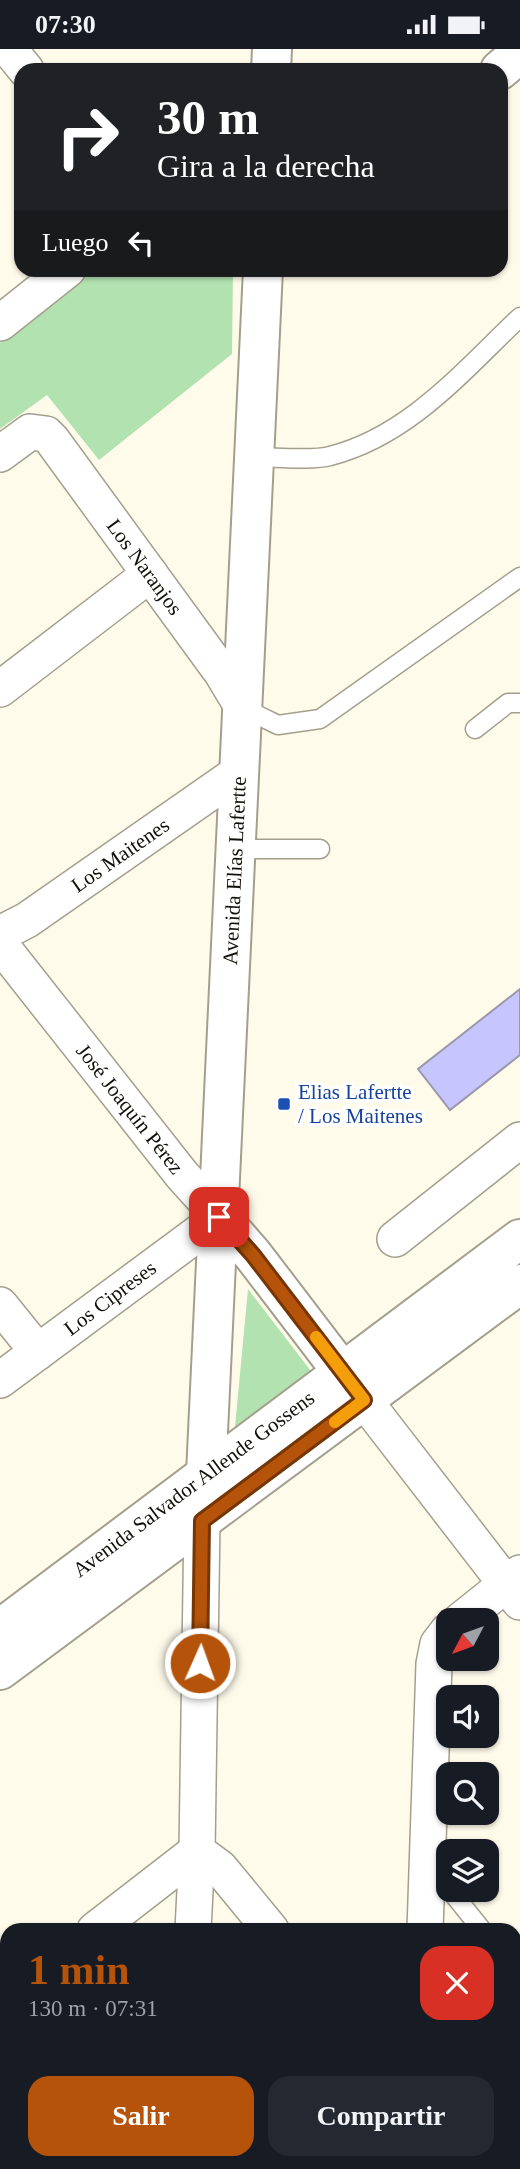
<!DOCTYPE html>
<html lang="es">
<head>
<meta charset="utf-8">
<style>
  :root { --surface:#171b24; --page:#242831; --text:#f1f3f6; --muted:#9ea1a6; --accent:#b45309 }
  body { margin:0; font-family:"Times New Roman",serif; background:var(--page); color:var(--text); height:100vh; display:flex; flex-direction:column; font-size:26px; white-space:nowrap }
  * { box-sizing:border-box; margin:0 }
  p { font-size:23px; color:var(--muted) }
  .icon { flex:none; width:38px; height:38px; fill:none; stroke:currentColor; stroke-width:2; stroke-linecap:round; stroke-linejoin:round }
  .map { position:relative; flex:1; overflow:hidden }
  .drawer { position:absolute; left:0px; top:1874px; width:522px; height:247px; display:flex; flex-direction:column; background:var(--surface); border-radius:21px 21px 0 0; box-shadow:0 2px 5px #0004 }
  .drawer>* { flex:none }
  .guide { position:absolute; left:14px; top:14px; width:494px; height:214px; border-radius:21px; box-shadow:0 2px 5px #0004; background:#202124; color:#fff; overflow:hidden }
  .needle { width:46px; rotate:229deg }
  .tools { position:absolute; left:436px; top:1559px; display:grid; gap:14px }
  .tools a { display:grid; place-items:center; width:63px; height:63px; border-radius:14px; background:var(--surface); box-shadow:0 2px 5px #0004; font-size:35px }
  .pin { position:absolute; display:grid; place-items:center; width:60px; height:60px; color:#fff; margin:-30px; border-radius:14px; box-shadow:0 4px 10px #0006 }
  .me { position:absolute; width:77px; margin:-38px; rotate:2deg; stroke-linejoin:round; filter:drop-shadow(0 0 5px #0008) }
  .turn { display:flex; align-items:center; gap:24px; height:147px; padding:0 28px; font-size:32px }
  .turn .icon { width:91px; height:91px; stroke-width:2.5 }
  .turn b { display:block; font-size:49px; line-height:60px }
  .then { display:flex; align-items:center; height:66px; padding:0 28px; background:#0003; gap:14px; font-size:26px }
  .round { display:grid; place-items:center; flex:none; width:74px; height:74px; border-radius:21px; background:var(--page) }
  .overview { display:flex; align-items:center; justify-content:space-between; height:119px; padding:0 28px }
  h1 { font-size:42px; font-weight:700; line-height:52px; color:var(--accent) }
  .action { display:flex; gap:14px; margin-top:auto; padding:14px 28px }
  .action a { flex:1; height:80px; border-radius:21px; background:var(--accent); color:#fff; font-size:28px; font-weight:700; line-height:80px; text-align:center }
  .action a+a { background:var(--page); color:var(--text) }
  .status { display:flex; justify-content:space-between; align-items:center; height:49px; padding:0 35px; background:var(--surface); direction:ltr }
  .status svg { height:19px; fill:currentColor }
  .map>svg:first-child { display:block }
</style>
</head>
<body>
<div class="status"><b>07:30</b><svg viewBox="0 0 49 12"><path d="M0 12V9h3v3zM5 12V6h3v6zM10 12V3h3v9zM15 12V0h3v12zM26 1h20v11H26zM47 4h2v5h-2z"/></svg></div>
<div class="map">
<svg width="520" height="2120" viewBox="0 0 520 2120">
  <rect width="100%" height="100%" fill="#fffbeb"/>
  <!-- green -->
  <path fill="#b2e2b0" d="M95 221H233L232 305 99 411 47 346 0 380V294Z
    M248 1240 314 1326 234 1388Z
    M7 2094V2114H162L161 2120H0V2099Z"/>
  <!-- building -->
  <path fill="#c7c5fd" stroke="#99a" stroke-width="2" d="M520 940V1006L450 1061 418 1020Z
    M7 1983V2016L0 2007V1989Z"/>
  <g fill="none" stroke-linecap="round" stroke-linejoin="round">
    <defs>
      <path id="service" d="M255 408C275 408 312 412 330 407 409 387 463 322 520 268
        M243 659 278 676 320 670 520 528
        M475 680 508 654H520
        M237 800H320
        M450 1841 482 1881
        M514 1922 520 1929
        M514 2006 520 2002"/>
      <g id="minor">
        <path d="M9 0 26 21"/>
        <path d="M0 274 68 220"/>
        <path id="s1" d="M0 405 30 383 46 385 52 391 222 624 243 659"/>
        <path d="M0 640 150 525"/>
        <path id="s2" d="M0 885 27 871 238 724"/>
        <path id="s3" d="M0 895 182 1126 220 1168 0 1331"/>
        <path d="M395 1190 520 1091"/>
        <path d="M0 1256 38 1303"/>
        <path d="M364 1351 520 1553"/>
        <path d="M460 1572 520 1524"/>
        <path d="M197 1802 220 1819 271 1881"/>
        <path d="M95 1881 197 1802"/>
        <path d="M193 1881 197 1802 202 1472"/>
        <path d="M425 1881 434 1615 438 1595 448 1582"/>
        <path d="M0 1954 7 1949"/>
        <path d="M459 2114 463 2120"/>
        <path d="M182 2120V2114"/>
      </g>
      <g id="tertiary">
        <path d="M271 21 272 0"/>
        <path d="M500 21 520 4"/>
        <path d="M220 1168 253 1206 363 1350"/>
        <path id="s4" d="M206 1425 263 220"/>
      </g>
      <g id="secondary">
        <path id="s5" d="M0 1580 520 1190"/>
        <path d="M0 1621 520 1235"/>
      </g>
    </defs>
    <!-- service casing -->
    <use href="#service" stroke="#a49f8d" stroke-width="21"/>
    <!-- minor casing -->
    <use href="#minor" stroke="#a49f8d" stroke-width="38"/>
    <!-- tertiary casing -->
    <use href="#tertiary" stroke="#a49f8d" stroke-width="42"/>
    <!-- secondary casing -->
    <use href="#secondary" stroke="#a49f8d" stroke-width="42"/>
    <!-- service -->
    <use href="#service" stroke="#fff" stroke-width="18"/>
    <!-- minor -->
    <use href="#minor" stroke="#fff" stroke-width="35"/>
    <!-- tertiary -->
    <use href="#tertiary" stroke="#fff" stroke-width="38"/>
    <!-- secondary -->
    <use href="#secondary" stroke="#fff" stroke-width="38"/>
  </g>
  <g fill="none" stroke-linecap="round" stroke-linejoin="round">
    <defs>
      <path id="route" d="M200 1614 202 1472 364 1351 253 1206 219 1168"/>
    </defs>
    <!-- route casing -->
    <use href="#route" stroke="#753606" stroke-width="18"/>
    <!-- route -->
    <use href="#route" stroke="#b45309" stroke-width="12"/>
    <!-- slow -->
    <path stroke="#f59e0b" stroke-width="12" d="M316 1288 364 1351 335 1373"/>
  </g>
  <!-- markers -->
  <rect fill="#1a4fb4" stroke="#fff" stroke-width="2.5" x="277" y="1048" width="14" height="14" rx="3.5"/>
  <g text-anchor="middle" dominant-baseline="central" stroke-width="7" stroke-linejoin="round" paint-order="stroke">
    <!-- street labels -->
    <g font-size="21" fill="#110f09" stroke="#fff">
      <text stroke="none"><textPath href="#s1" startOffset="219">Los Naranjos</textPath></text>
      <text stroke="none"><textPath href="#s2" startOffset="144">Los Maitenes</textPath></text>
      <text stroke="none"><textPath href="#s4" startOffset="604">Avenida Elías Lafertte</textPath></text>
      <text stroke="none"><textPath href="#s3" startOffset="210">José Joaquín Pérez</textPath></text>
      <text transform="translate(110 1249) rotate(-37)">Los Cipreses</text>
      <text stroke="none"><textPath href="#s5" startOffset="242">Avenida Salvador Allende Gossens</textPath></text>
    </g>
    <!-- transit labels -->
    <g font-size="21" fill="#164399" stroke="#fff" text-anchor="start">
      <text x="298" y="1043">Elias Lafertte<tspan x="298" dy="24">/ Los Maitenes</tspan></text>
    </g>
  </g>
</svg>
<div class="tools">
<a><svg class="needle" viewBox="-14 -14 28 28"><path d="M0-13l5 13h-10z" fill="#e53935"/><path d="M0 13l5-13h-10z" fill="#9ea1a6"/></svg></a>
<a><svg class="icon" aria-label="sound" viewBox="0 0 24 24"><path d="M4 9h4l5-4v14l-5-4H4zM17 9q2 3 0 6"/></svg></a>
<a><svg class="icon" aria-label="search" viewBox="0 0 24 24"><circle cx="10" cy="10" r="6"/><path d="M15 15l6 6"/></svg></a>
<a><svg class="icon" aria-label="layers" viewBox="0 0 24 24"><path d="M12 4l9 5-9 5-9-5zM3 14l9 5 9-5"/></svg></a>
</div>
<div class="pin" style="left:219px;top:1168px;background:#d93025"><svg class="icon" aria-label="arrive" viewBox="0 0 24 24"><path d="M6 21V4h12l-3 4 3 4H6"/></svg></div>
<svg class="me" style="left:200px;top:1614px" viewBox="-20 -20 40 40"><circle r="17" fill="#b45309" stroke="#fff" stroke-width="3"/><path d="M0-11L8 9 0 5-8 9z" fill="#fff"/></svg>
<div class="guide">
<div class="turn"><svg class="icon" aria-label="right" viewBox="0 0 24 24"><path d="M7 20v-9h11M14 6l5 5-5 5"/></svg><div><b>30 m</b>Gira a la derecha</div></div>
<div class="then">Luego<svg class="icon" aria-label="left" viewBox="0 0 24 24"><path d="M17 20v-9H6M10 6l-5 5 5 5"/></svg></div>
</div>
<section class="drawer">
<div class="overview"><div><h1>1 min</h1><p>130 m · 07:31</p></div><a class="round" style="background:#d93025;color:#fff"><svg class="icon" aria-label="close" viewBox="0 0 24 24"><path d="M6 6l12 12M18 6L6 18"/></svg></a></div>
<div class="action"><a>Salir</a><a>Compartir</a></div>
</section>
</div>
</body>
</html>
